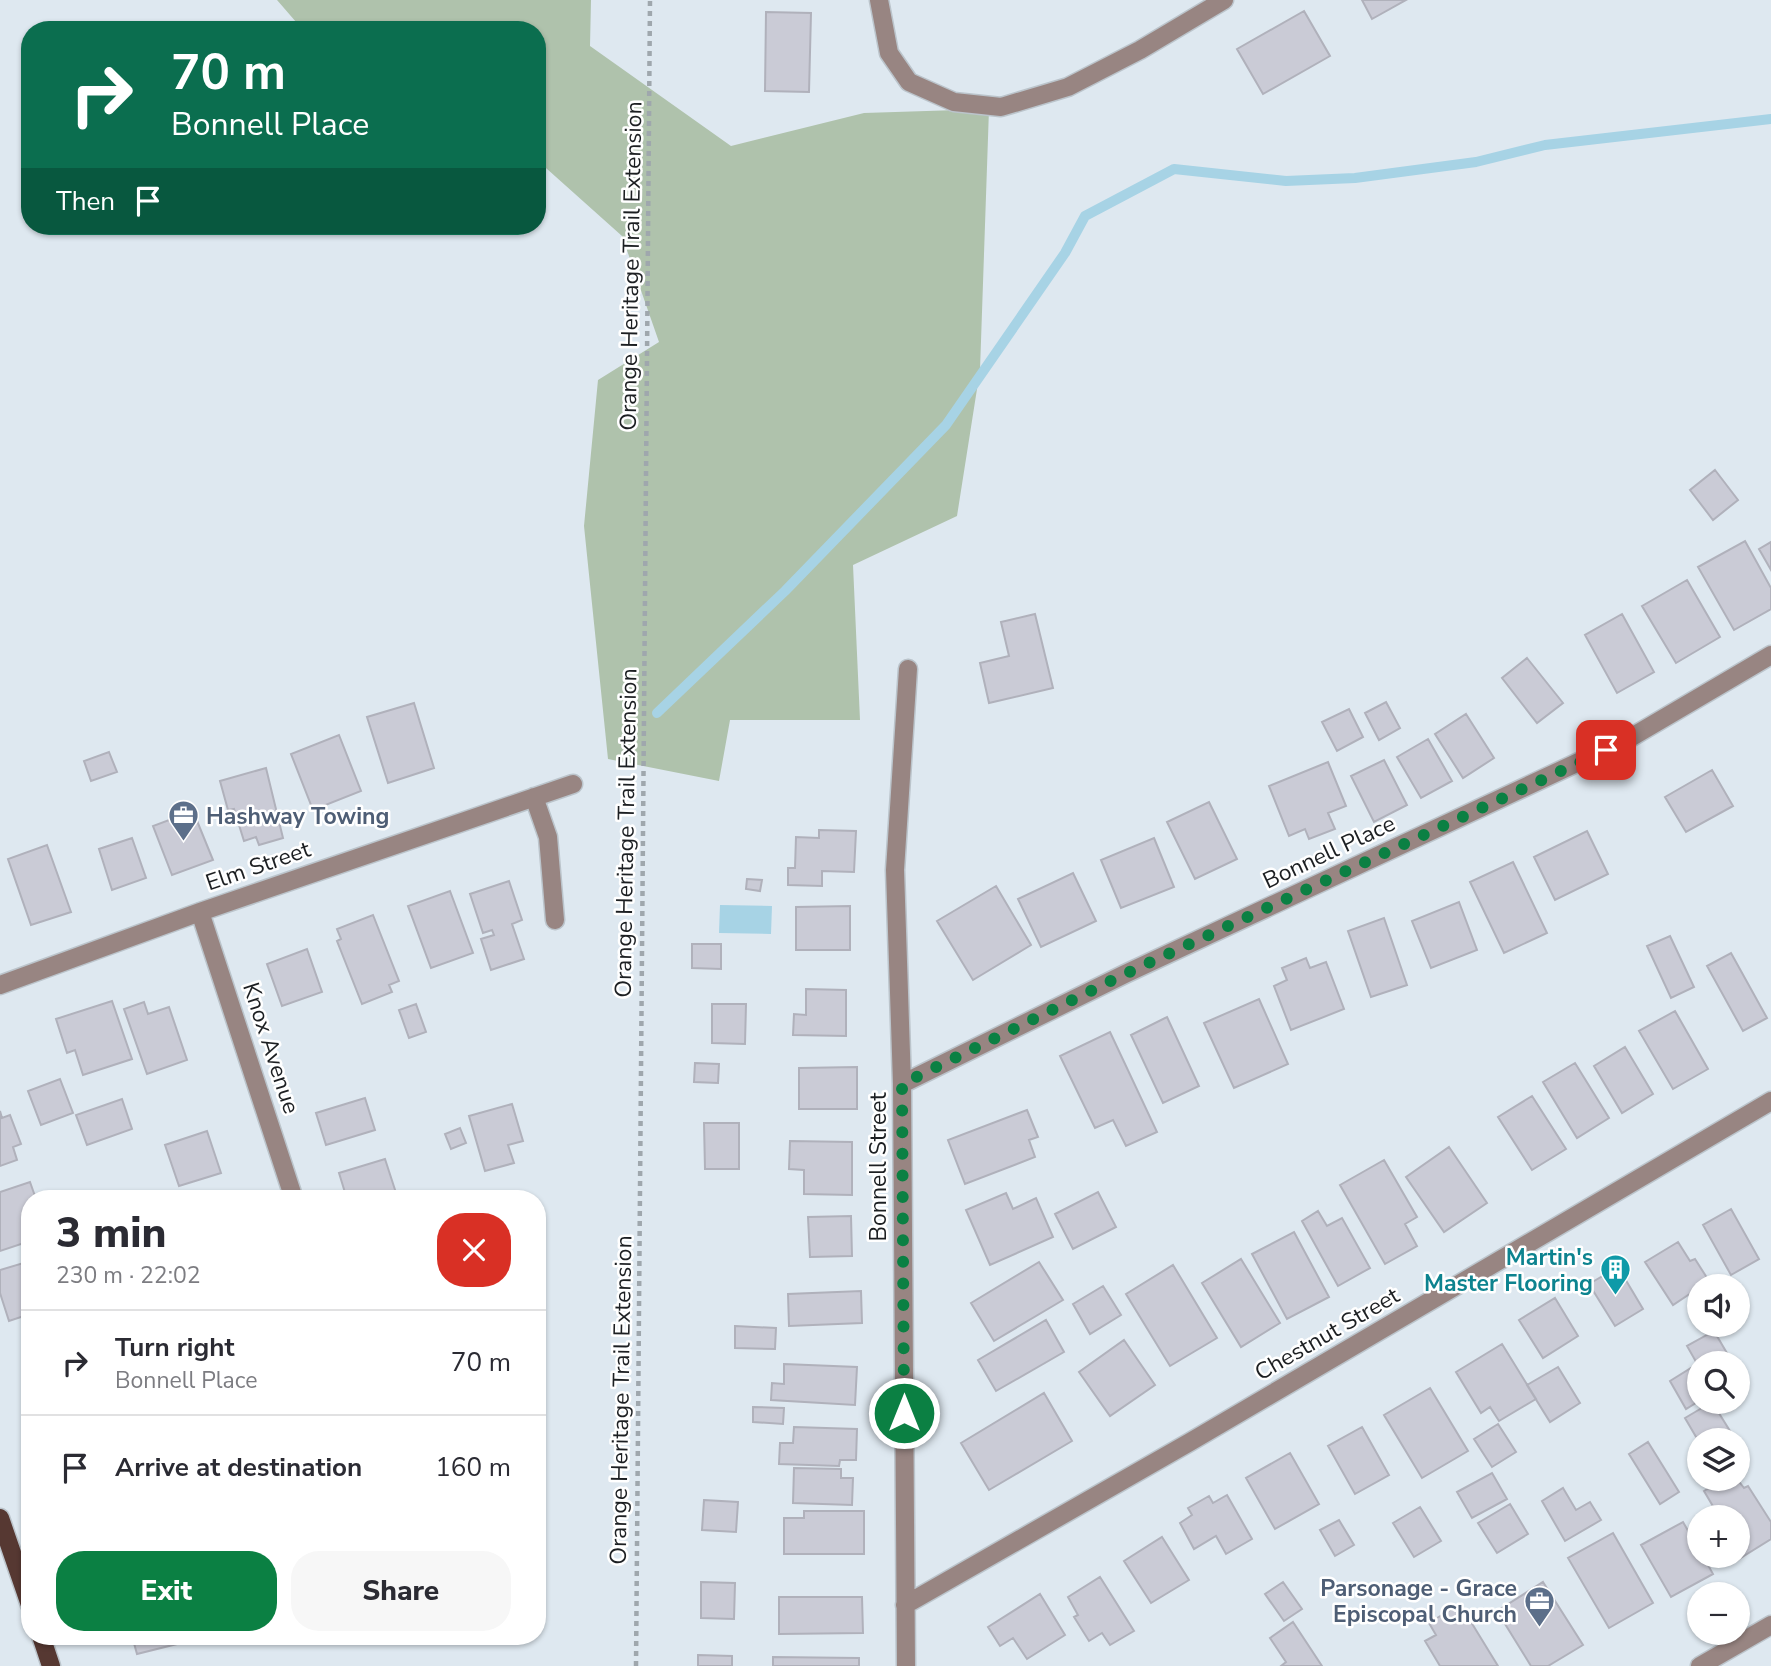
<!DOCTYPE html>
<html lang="en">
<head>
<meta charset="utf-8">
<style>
  :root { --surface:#fff; --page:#f7f7f7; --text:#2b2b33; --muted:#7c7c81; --line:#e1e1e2; --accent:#0b8043 }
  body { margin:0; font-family:"Nunito Sans",sans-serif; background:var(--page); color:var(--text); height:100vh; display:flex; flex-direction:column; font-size:26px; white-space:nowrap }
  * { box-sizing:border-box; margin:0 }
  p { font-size:23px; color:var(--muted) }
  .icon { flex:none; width:38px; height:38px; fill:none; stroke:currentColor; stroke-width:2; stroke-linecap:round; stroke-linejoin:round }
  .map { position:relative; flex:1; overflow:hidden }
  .details { position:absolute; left:21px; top:1190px; width:525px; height:455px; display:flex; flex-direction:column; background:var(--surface); border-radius:28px; box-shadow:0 2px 5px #0004 }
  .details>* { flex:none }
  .guide { position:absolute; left:21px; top:21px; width:525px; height:214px; border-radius:28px; box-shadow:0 2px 5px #0004; background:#0b6e4f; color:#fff; overflow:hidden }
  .fabs { position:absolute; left:1687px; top:1274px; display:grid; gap:14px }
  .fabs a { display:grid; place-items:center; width:63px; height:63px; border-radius:50%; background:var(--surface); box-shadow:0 2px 5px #0004; font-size:35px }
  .pin { position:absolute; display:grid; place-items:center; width:60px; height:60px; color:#fff; margin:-30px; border-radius:14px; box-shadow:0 4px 10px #0006 }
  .me { position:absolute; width:77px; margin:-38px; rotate:0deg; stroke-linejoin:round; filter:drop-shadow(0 0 5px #0008) }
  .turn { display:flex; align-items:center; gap:24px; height:147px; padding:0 35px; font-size:32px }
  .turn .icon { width:91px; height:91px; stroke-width:2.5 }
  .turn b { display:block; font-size:49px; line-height:60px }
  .then { display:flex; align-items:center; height:66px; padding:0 35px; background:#0003; gap:14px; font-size:26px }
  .round { display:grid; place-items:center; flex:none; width:74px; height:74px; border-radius:28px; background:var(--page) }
  .summary { display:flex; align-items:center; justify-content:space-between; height:119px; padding:0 35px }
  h1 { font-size:42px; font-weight:800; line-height:52px }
  .primary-button { display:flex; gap:14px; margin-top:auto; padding:14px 35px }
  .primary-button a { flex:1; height:80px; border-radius:28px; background:var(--accent); color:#fff; font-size:28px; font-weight:800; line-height:80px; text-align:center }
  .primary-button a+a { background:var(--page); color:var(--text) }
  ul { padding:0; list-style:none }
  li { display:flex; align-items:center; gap:21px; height:105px; padding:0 35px; border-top:2px solid var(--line) }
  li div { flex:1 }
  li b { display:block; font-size:26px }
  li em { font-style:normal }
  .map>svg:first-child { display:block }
</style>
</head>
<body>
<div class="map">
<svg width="1771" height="1666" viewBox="0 0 1771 1666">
  <rect width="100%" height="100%" fill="#dee8f0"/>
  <!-- green -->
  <path fill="#afc2ac" d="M277 0H591L590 46 731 146 864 113 989 109 980 370 957 516 853 565 860 720H730L719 781 608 759 584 526 598 380 659 342 622 236 537 160V30H303Z"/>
  <!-- water -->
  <path fill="#a7d3e5" d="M720 905 772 906 771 934 719 933Z"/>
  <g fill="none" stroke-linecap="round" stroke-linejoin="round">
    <!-- stream -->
    <path stroke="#a7d3e5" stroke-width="10" d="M657 713 785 591 946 425 1065 253 1085 216 1174 169 1286 181 1355 178 1476 162 1545 145 1771 119"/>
  </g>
  <!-- building -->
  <path fill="#cacbd6" stroke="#b0b1bb" stroke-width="2" d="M1362 0H1406L1372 19Z
    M1304 11 1330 56 1263 94 1237 49Z
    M766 12 811 13 809 92 765 91Z
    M1715 470 1738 500 1713 520 1690 490Z
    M1745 541 1771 588V609L1734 630 1698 567Z
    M1771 542V570L1759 549Z
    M1687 580 1720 637 1676 663 1642 606Z
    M1035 614 1053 688 989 703 980 663 1009 656 1001 622Z
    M1622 614 1654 672 1617 693 1585 635Z
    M1527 658 1563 703 1537 723 1502 678Z
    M1386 702 1400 728 1379 740 1365 713Z
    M414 703 434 768 388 783 367 717Z
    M1349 709 1363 737 1337 751 1322 722Z
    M1466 714 1494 758 1463 778 1435 734Z
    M339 735 361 791 313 810 291 754Z
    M1428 739 1452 781 1421 798 1397 757Z
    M109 752 117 772 91 781 84 761Z
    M1384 760 1407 805 1374 822 1351 776Z
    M1328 762 1346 806 1328 813 1335 829 1309 839 1305 829 1289 836 1269 786Z
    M266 768 283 838 259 845 256 837 244 841 234 809 228 810 220 781Z
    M1712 770 1733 806 1686 832 1665 797Z
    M1209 802 1237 859 1195 879 1167 822Z
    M193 811 213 860 172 875 153 826Z
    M819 830 856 831 854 872 822 871V886L788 885V868H795L796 837 819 838Z
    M1587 831 1608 874 1555 900 1534 857Z
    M132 838 146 878 112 890 99 849Z
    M1154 838 1174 887 1121 908 1101 860Z
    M47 845 71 912 31 925 8 859Z
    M1513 862 1547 933 1504 953 1470 882Z
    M1073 873 1096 921 1041 947 1018 899Z
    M747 879 762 880 760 891 746 889Z
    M509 881 522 920 512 924 524 959 491 970 481 939 494 935 492 930 483 933 470 894Z
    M996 886 1031 945 973 980 937 921Z
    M450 891 473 953 431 968 408 906Z
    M1459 902 1477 950 1431 968 1412 921Z
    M850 906V950H796V907Z
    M373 915 399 981 389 985 392 992 362 1004 337 941 341 939 337 929Z
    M1384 918 1407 985 1371 997 1348 931Z
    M1670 936 1694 987 1671 998 1647 946Z
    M692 944H721V969L692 968Z
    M307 949 322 992 282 1006 267 964Z
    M1731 953 1767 1018 1743 1031 1707 966Z
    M1306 958 1310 968 1326 962 1344 1009 1291 1030 1274 986 1287 980 1282 968Z
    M806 989 846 990V1036L793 1035 794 1014 806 1015Z
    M1259 999 1288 1064 1234 1088 1204 1023Z
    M112 1001 132 1059 83 1075 75 1050 67 1053 56 1019Z
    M144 1002 148 1014 169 1007 187 1060 147 1074 124 1009Z
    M416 1004 426 1032 409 1038 399 1010Z
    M712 1004H746L745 1044 712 1043Z
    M1675 1011 1708 1069 1673 1089 1639 1031Z
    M1167 1017 1199 1086 1163 1103 1131 1035Z
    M1110 1032 1157 1132 1126 1146 1113 1120 1095 1128 1060 1056Z
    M1625 1047 1653 1094 1622 1113 1594 1066Z
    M695 1063 719 1064 718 1083 694 1082Z
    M1575 1063 1609 1118 1577 1138 1543 1082Z
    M857 1067V1109H799V1068Z
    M60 1079 73 1113 41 1125 28 1091Z
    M1532 1096 1566 1149 1532 1170 1498 1117Z
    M365 1098 375 1130 326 1145 316 1113Z
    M122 1099 132 1129 87 1145 76 1115Z
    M512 1104 523 1141 508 1145 514 1163 485 1171 469 1116Z
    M1027 1110 1038 1137 1029 1140 1035 1157 965 1184 948 1140Z
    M0 1111 2 1118 10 1115 21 1144 13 1147 17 1160 0 1166Z
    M704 1123H739V1169H705Z
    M460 1128 466 1143 451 1149 445 1134Z
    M207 1131 221 1173 179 1186 165 1145Z
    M790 1141 852 1142V1195L804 1194V1170L789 1169Z
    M1449 1147 1487 1203 1444 1232 1406 1177Z
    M385 1159 398 1199H347L339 1173Z
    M1384 1160 1417 1217 1405 1224 1417 1246 1385 1264 1340 1185Z
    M30 1182 36 1199H30V1241L0 1251V1192Z
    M231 1192 233 1199H207Z
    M1098 1192 1116 1227 1073 1249 1055 1214Z
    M1006 1193 1013 1209 1036 1198 1053 1237 990 1265 966 1210Z
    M1731 1209 1759 1259 1731 1275 1703 1225Z
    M1318 1211 1327 1226 1342 1218 1370 1268 1338 1286 1302 1221Z
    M851 1216 852 1256 810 1257 808 1217Z
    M1294 1232 1329 1297 1287 1319 1252 1254Z
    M1678 1242 1690 1261 1695 1259 1709 1281 1673 1305 1645 1262Z
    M1241 1259 1280 1323 1241 1347 1202 1283Z
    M30 1261V1314L9 1321 0 1293V1270Z
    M1039 1262 1063 1300 994 1341 971 1303Z
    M1173 1265 1217 1338 1170 1366 1126 1294Z
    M1618 1267 1643 1309 1615 1326 1589 1284Z
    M1103 1286 1121 1315 1090 1334 1073 1304Z
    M861 1291 862 1323 789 1326 788 1294Z
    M1555 1298 1578 1336 1543 1358 1519 1320Z
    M1046 1320 1064 1352 996 1391 978 1360Z
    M735 1326 776 1328 775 1349 735 1348Z
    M1714 1331 1731 1360 1699 1363V1367L1687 1346Z
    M1124 1340 1155 1385 1110 1416 1079 1372Z
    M1502 1344 1536 1399 1499 1421 1490 1407 1481 1413 1456 1372Z
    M784 1364 857 1367 855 1405 771 1400 772 1383 784 1384Z
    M1558 1367 1580 1403 1550 1422 1527 1385Z
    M1691 1368 1699 1383V1401L1686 1409 1670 1381Z
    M1430 1388 1468 1451 1422 1478 1384 1415Z
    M1044 1393 1072 1441 989 1490 961 1443Z
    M1712 1402 1730 1431 1715 1440 1699 1442 1685 1418Z
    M753 1407 784 1408 783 1424 753 1422Z
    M1498 1424 1516 1452 1492 1467 1474 1439Z
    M794 1427 857 1429 856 1460H840L839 1466 779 1464 780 1443H793Z
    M1362 1427 1389 1475 1355 1494 1328 1446Z
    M1648 1442 1679 1492 1660 1504 1629 1454Z
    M1290 1453 1319 1504 1275 1529 1246 1478Z
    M794 1468 841 1469V1478H853L852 1505 793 1503Z
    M1492 1473 1507 1499 1472 1518 1457 1492Z
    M1724 1479H1737L1744 1488 1748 1486 1771 1522V1539L1739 1559 1738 1517H1713L1709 1511 1714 1508 1704 1491Z
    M1563 1488 1576 1510 1590 1502 1601 1520 1565 1541 1542 1501Z
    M1227 1495 1252 1539 1226 1554 1216 1536 1194 1549 1180 1523 1192 1515 1188 1508 1209 1496 1213 1503Z
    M704 1500 738 1502 736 1532 702 1530Z
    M1510 1504 1528 1534 1497 1553 1478 1523Z
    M1420 1507 1441 1541 1414 1557 1393 1523Z
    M804 1511H864V1554H784V1518H804Z
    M1339 1520 1354 1545 1335 1556 1320 1530Z
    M1683 1522 1699 1550V1556H1703L1713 1574 1671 1597 1641 1545Z
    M1613 1533 1653 1603 1609 1628 1568 1558Z
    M1162 1537 1189 1580 1151 1603 1124 1561Z
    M1100 1577 1134 1631 1110 1645 1102 1633 1089 1641 1074 1617 1078 1615 1068 1597Z
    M701 1582 735 1583 734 1619 701 1618Z
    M1283 1582 1302 1609 1284 1621 1265 1594Z
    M1543 1582 1583 1645 1548 1666H1531L1497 1611Z
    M1040 1594 1065 1635 1027 1659 1013 1638 1000 1646 988 1627Z
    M779 1597H862L863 1633 779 1634Z
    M1460 1604 1498 1666H1440L1425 1641 1436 1635 1429 1623Z
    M1293 1622 1322 1666H1281L1286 1662 1270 1638Z
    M132 1636H200L201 1638 137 1654Z
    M698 1655 732 1656V1666H698Z
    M773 1657 859 1658V1666H773Z"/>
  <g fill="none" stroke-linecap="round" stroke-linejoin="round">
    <defs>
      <path id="minor" d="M879 0 889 53 909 82 954 102 1001 107 1068 87 1140 50 1224 0
        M534 797 548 837 555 920
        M200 912 294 1199
        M0 985 200 912 573 784
        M902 1084 1125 974 1630 738 1771 655
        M905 1605 1190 1442 1771 1101
        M906 1666 902 1084 895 870 908 669
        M1700 1666 1771 1625"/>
      <path id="primary" d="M0 1518 30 1605
        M41 1636 51 1666"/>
    </defs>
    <!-- minor casing -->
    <use href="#minor" stroke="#bbc4cb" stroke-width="21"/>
    <!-- primary casing -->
    <use href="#primary" stroke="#bbc4cb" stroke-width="21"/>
    <!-- path -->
    <path stroke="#9fa7ad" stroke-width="4.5" stroke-dasharray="5 5" stroke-linecap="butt" d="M636 1666 650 0"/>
    <!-- minor -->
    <use href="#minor" stroke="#988582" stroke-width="18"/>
    <!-- primary -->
    <use href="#primary" stroke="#563832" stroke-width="18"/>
  </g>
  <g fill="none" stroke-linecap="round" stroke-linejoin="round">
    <!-- route -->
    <path stroke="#0b8043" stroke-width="12" stroke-dasharray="0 21.6" d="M904 1413 902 1084 1125 974 1606 750"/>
  </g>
  <!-- icons -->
  <defs>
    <symbol id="office-pin" viewBox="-11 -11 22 30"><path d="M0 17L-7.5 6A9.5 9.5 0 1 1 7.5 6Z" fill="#5c6f8a" stroke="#fff"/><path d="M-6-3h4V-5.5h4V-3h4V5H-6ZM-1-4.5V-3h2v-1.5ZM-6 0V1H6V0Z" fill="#fff"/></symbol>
    <symbol id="building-pin" viewBox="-11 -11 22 30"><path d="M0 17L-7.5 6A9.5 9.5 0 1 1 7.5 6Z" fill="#0f9aa8" stroke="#fff"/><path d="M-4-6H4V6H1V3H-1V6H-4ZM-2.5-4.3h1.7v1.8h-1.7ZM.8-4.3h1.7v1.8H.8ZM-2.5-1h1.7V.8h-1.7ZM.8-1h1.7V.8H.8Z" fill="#fff"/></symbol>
  </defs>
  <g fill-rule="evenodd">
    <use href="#office-pin" x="166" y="798" width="35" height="47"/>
    <use href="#building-pin" x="1598" y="1252" width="35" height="47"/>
    <use href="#office-pin" x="1522" y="1584" width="35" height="47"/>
  </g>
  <g text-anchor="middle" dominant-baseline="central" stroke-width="5" stroke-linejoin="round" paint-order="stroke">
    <!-- street labels -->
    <g font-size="23" fill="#1c1f22" stroke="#fff">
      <text transform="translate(631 266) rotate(-89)">Orange Heritage Trail Extension</text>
      <text transform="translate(626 833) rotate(-89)">Orange Heritage Trail Extension</text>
      <text transform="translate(1329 852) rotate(-25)">Bonnell Place</text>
      <text transform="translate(258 866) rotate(-19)">Elm Street</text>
      <text transform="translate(271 1048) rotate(72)">Knox Avenue</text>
      <text transform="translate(878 1167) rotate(-90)">Bonnell Street</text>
      <text transform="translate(1327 1334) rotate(-30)">Chestnut Street</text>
      <text transform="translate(621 1400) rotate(-89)">Orange Heritage Trail Extension</text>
    </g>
    <!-- service labels -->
    <g font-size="23" font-weight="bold" fill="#4e5e75" stroke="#fff" text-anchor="start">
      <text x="206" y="816">Hashway Towing</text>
      <text x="1517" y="1588" text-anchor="end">Parsonage - Grace<tspan x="1517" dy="26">Episcopal Church</tspan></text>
    </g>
    <!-- culture labels -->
    <g font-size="23" font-weight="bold" fill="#0d838f" stroke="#fff" text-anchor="end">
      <text x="1593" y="1257">Martin's<tspan x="1593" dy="26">Master Flooring</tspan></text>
    </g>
  </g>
</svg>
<div class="fabs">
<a><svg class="icon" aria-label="sound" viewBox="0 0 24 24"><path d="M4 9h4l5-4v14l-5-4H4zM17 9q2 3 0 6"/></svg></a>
<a><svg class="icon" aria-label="search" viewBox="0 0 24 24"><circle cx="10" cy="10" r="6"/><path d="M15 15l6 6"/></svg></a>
<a><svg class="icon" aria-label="layers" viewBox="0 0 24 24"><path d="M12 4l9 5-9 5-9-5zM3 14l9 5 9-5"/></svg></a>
<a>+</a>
<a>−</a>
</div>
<div class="pin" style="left:1606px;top:750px;background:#d93025"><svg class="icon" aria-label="arrive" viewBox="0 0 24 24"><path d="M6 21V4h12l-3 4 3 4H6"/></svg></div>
<svg class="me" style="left:904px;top:1413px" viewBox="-20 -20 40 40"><circle r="17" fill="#0b8043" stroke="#fff" stroke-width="3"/><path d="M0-11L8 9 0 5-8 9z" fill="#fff"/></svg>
<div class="guide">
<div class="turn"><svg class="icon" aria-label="right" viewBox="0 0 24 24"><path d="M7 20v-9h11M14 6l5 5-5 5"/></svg><div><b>70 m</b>Bonnell Place</div></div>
<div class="then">Then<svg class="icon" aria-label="arrive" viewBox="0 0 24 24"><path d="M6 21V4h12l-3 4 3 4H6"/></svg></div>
</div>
<section class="details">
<div class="summary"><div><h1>3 min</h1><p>230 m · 22:02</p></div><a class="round" style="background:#d93025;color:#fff"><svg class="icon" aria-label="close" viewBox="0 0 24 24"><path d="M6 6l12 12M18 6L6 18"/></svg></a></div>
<ul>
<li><svg class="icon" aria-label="right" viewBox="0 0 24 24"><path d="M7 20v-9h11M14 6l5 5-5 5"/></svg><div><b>Turn right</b><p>Bonnell Place</p></div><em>70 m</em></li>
<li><svg class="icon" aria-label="arrive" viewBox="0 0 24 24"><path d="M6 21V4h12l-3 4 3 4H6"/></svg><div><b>Arrive at destination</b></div><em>160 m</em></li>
</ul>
<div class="primary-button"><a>Exit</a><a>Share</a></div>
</section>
</div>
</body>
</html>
